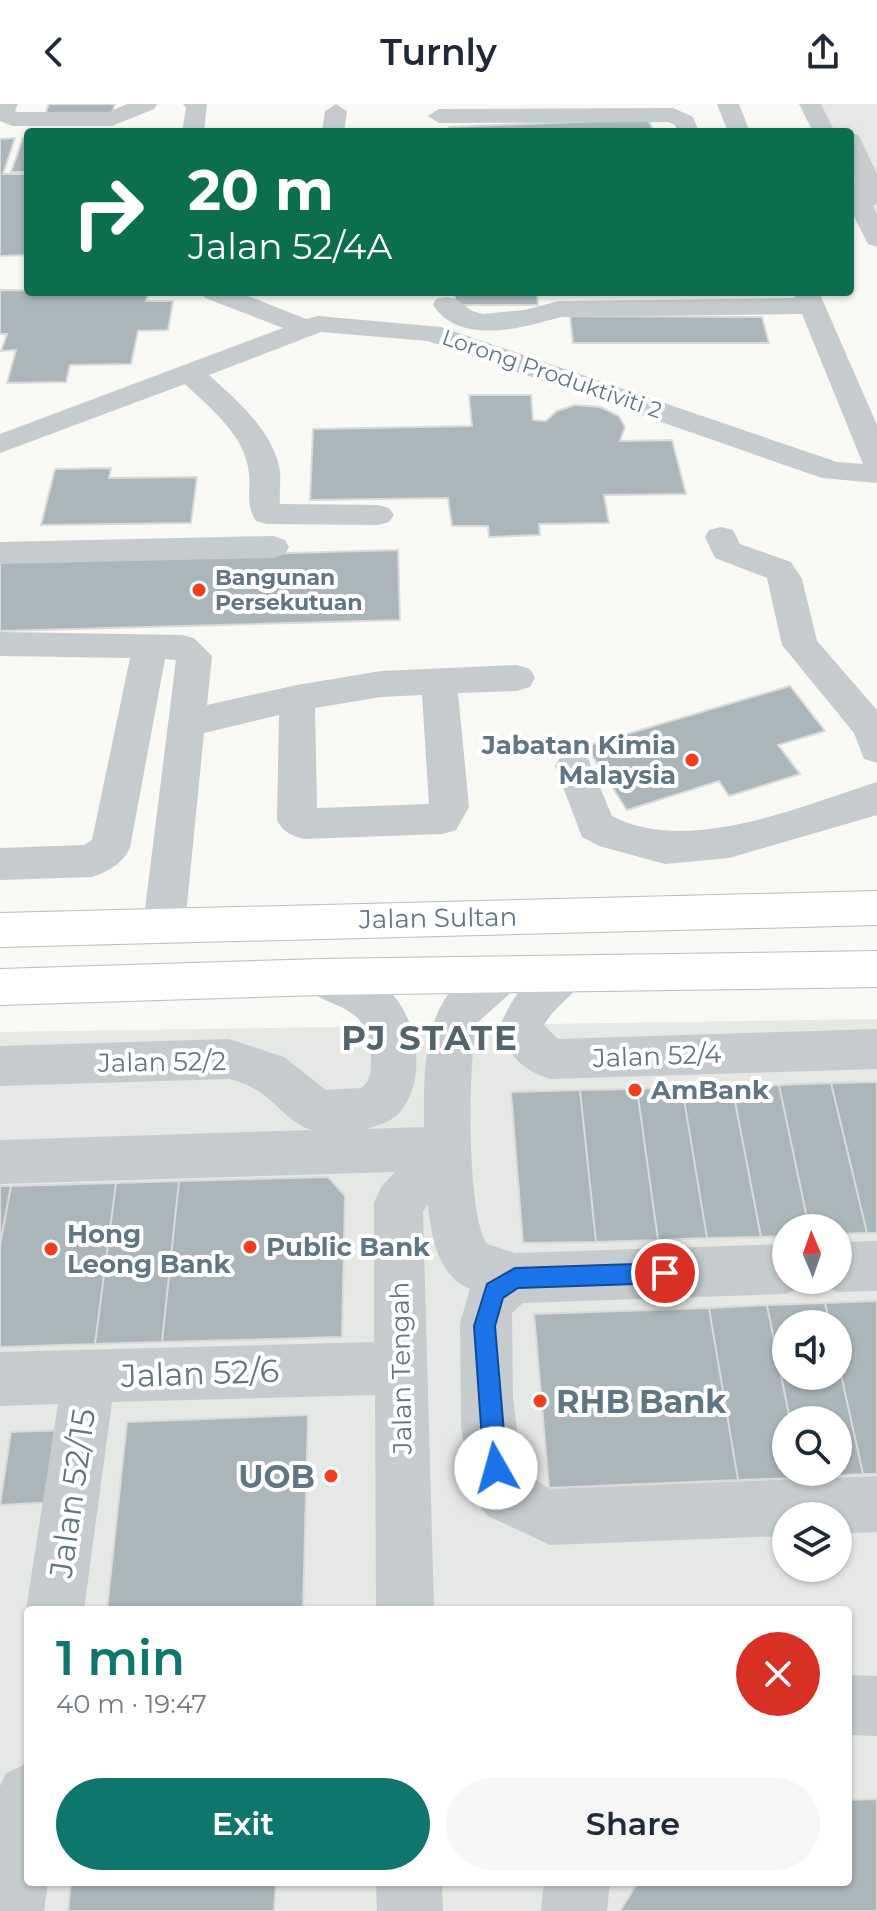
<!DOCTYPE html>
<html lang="en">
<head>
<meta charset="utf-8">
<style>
  :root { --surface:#fff; --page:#f6f6f7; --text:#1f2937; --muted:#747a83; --accent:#0f766e }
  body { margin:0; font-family:Montserrat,sans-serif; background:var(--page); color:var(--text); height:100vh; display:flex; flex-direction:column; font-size:30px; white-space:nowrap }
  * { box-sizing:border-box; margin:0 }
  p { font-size:26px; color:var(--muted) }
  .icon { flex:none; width:44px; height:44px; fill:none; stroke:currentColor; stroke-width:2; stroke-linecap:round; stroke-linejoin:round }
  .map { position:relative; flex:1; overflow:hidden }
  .sheet { position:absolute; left:24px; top:1502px; width:828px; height:280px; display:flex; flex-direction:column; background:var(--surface); border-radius:8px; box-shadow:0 2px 6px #0004 }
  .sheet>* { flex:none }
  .hud { position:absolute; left:24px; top:24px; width:830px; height:168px; border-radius:8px; box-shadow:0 2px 6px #0004; background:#0b6e4f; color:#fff; overflow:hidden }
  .needle { width:52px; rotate:358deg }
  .buttons { position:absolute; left:772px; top:1110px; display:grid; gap:16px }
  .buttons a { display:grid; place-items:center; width:80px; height:80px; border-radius:50%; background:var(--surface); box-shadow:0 2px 6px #0004; font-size:40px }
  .pin { position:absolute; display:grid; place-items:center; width:68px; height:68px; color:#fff; margin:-34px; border:4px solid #fff; border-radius:50%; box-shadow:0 2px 8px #0007 }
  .me { position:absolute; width:88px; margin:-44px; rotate:353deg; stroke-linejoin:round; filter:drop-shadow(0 0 6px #0008) }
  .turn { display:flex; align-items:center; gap:28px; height:168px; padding:0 32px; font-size:36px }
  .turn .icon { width:104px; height:104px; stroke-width:2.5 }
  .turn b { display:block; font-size:56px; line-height:68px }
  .round { display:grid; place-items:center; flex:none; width:84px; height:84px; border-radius:42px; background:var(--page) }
  .overview { display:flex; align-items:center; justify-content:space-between; height:136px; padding:0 32px }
  h1 { font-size:48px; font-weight:600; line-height:60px; color:var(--accent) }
  .button { display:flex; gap:16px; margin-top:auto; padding:16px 32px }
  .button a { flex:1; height:92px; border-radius:48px; background:var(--accent); color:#fff; font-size:32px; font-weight:600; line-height:92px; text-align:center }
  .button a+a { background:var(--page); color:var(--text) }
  header { display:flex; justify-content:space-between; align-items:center; height:104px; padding:0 32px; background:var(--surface); font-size:36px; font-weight:600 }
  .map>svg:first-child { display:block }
</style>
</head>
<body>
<header><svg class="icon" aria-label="back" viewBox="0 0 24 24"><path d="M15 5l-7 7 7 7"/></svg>Turnly<svg class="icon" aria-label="share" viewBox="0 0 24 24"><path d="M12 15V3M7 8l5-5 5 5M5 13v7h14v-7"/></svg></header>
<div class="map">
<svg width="877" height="1807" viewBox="0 0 877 1807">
  <rect width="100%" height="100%" fill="#f8f8f5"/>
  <!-- built -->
  <path fill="#e6e8e6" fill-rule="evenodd" d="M815 0H877V121L850 68V28H829Z
    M877 915V1807H0V928ZM786 1124H838V1176H786ZM786 1220H838V1272H786ZM786 1316H838V1368H786ZM786 1412H838V1464H786ZM28 1506H848V1778H28Z"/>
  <!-- building -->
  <path fill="#abb6bb" stroke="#dadad8" stroke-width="2" d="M49 0H115L111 13H44Z
    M648 15 654 28H450L449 23Z
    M15 34 3 70H28V151L0 152V35Z
    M23 34H28V68H11Z
    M0 186 148 188 146 197H173L168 226 138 227 131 260 70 261 66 278 7 279 16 246 1 247 7 230H0Z
    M455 188H537L538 201H455Z
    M570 212 762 213 769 239H573Z
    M469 291H531L533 316 546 317 557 307 575 301 600 303 619 312 625 323 620 337 672 336 686 390 604 391 609 419 539 420 540 431 489 433 488 422H452L448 394 310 396 313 325 472 322Z
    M111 364 109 374 197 373 191 419 41 421 55 365Z
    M398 446 400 516 0 527V457Z
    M790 582 825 627 778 641 800 670 729 692 719 677 627 706 586 642Z
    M877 978V1129H867L831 979Z
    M831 979 867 1129 838 1130V1124H809L779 981Z
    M779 981 809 1124H786V1132L761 1133 732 982Z
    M732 982 761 1133 707 1134 682 983Z
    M682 983 707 1134 658 1136 637 985Z
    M637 985 658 1136 596 1138 580 986Z
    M580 986 596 1138 523 1139 511 988Z
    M328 1073 345 1092 342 1233 162 1238 179 1077Z
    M179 1077 162 1238 95 1240 116 1079Z
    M116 1079 95 1240 0 1243V1141L11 1082Z
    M0 1082H11L0 1141Z
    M877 1197V1370H863L838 1257V1220H830L825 1199Z
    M825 1199 830 1220H786V1272H838V1257L863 1370 801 1374 800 1368H838V1316H790L767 1201Z
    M767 1201 790 1316H786V1368H800L801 1374 738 1376 709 1204Z
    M709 1204 738 1376 549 1384 534 1210Z
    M308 1311 303 1506H107L127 1318Z
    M65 1326 56 1398 0 1401 11 1328Z
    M877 1695V1807H620L638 1778H848V1696Z
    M71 1778H276L274 1807H68Z"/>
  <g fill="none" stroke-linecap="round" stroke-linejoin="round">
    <defs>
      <path id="major" d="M877 787V821L0 843V809Z
        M877 847V883L321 891 0 901V865L321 855Z"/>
    </defs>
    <!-- major casing -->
    <use href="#major" stroke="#b8bec1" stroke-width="2"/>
    <!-- minor -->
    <path fill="#c6cbce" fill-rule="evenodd" d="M0 0H18L15 7 18 8H109L127 0H157L154 5 112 22H13L0 17Z
      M183 0H207L204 28H182L186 4Z
      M336 0 347 7 344 28H322L325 7Z
      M717 0H739L750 28H728Z
      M799 0H821L835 28H813Z
      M673 4 693 13 699 28H677L675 21 668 18 439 19 428 12 439 5Z
      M850 29 858 31 861 36 877 70V99L873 102 877 110V143L868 140 850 105V73L855 74 850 62Z
      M201 188H238L306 215 318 212 441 223 837 358 863 360 802 210 561 213C522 224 460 242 433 201L436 195 446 193 456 195 472 207 483 210 524 206 559 197 795 194 793 188H819L877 321V379L822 374 428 237 321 228 209 271C237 297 274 327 280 368 281 379 279 389 280 400L378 401 389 404 394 411 389 418 378 421 267 420 256 417C245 400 251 388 249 369 245 331 211 305 185 280L0 349V330L283 224 205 194Z
      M721 423 733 426 740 440 791 458 802 475 817 537 877 606V659L864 655 854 629 782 541 767 474 715 454 705 433 709 426Z
      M273 432 285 436 289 443 285 450 273 454 0 460V438Z
      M0 528 182 531 194 534 212 552 207 601 297 581 381 567 517 561 530 565 535 574 530 583 517 587 458 589 469 703 456 726 442 730 304 735C291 731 284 729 277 716L279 611 204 629 185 821 179 833 164 838 149 833 143 821 176 556 165 555 130 744C122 760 109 767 92 773L0 776V744L84 741 92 736 130 554 0 552ZM422 591 429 700 317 704 315 604 381 593Z
      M574 648 587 652 612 712C689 752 801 702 877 678V711L729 754 665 760 599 742 582 733 555 662 561 652Z
      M565 852 580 857 587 870C576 891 555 901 544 921L558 935 877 925V965L550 975C519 964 509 952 500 921 514 891 532 863 565 852Z
      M500 854 515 859 522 872 515 885 477 919C468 957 466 1110 487 1140L515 1149 786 1140V1176H807L804 1182 786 1190 523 1199 512 1209 513 1294 522 1367 550 1385 877 1372V1428L838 1430V1412H786V1432L550 1441 488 1412 478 1400 470 1380 461 1322 460 1219 470 1185C438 1172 431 1132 428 1101L423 1107 434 1506H376L375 1291 112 1298 84 1506H28V1512L26 1506 58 1300 0 1302V1248L374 1238V1099L381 1083 395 1068 0 1080V1036L311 1026C279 1014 271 984 229 975L0 982V942L229 935 284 953 326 986 361 984C371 977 371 967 371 956 371 889 318 911 299 873L306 860 321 855C344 863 370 871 389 887 419 915 427 976 400 1008 392 1018 378 1021 366 1025L424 1023C424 953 422 881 500 854Z
      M877 1137V1187L838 1188 820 1180 818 1176H838V1138Z
      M848 1571 877 1572V1632L848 1631Z
      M28 1659V1778H48L44 1807H0V1682L6 1669Z
      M376 1778H442L443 1807H377Z
      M544 1778H610L607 1807H541Z"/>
    <!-- major -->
    <use href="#major" fill="#fff" fill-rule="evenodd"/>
  </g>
  <!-- route -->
  <path fill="#1a73e8" stroke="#114b97" stroke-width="2" d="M665 1159 673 1162 676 1169 673 1176 665 1179 518 1184 503 1194 495 1222 507 1364 504 1372 496 1376 488 1372 484 1364 474 1222 487 1180 515 1164Z"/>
  <!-- markers -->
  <g fill="#f33e1b" stroke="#fff" stroke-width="3">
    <circle cx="199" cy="486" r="8"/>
    <circle cx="692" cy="656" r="8"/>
    <circle cx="635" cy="986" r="8"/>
    <circle cx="250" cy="1143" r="8"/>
    <circle cx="51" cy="1145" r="8"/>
    <circle cx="540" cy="1297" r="8"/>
    <circle cx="331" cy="1372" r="8"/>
  </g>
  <g text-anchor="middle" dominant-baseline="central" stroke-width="8" stroke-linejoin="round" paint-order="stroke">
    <!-- far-street labels -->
    <g font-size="22" fill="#607683" stroke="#fff">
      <text transform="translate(552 270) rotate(19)">Lorong Produktiviti 2</text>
    </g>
    <!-- far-poi labels -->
    <g font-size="22" font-weight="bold" fill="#607683" stroke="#fff" text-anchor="start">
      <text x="215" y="473">Bangunan<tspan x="215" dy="25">Persekutuan</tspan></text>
    </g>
    <!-- poi labels -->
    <g font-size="26" font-weight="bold" fill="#607683" stroke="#fff" text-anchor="start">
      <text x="676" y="641" text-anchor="end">Jabatan Kimia<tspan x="676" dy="30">Malaysia</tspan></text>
      <text x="651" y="986">AmBank</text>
      <text x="67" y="1130">Hong<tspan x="67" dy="30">Leong Bank</tspan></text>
      <text x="266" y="1143">Public Bank</text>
    </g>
    <!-- street labels -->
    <g font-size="26" fill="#607683" stroke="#fff">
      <text transform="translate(438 814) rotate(-1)">Jalan Sultan</text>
      <text transform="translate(657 952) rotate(-2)">Jalan 52/4</text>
      <text transform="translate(162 958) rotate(-1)">Jalan 52/2</text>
      <text transform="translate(401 1264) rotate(-91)">Jalan Tengah</text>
    </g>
    <!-- near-street labels -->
    <g font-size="32" fill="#607683" stroke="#fff">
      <text transform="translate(200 1269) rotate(-2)">Jalan 52/6</text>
      <text transform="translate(72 1389) rotate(-82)">Jalan 52/15</text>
    </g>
    <!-- near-poi labels -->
    <g font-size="32" font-weight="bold" fill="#607683" stroke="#fff" text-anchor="start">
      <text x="556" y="1297">RHB Bank</text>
      <text x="315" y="1372" text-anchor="end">UOB</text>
    </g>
    <!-- district labels -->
    <g font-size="34" font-weight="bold" letter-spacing="2" fill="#53646d" stroke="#fff">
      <text x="430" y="934">PJ STATE</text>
    </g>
  </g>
</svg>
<div class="buttons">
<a><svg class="needle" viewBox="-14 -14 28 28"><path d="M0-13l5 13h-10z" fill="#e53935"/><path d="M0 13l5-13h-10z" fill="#747a83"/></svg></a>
<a><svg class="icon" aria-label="sound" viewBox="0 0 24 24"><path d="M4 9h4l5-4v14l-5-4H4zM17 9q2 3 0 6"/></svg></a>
<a><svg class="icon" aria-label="search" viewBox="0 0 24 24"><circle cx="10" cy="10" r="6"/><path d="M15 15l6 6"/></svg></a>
<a><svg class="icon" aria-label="layers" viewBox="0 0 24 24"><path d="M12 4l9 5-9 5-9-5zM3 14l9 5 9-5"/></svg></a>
</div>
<div class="pin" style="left:665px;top:1169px;background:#d93025"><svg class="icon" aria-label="arrive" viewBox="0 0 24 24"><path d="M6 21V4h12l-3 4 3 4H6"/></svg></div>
<svg class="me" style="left:496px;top:1364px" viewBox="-20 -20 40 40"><circle r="19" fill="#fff"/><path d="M0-13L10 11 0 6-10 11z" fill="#1a73e8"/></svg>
<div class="hud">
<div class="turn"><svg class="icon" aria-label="right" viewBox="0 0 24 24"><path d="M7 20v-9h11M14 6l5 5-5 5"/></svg><div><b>20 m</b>Jalan 52/4A</div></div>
</div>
<section class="sheet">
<div class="overview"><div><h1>1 min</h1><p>40 m · 19:47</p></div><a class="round" style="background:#d93025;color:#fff"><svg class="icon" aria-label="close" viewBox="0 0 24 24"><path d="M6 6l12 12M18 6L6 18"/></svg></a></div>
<div class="button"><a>Exit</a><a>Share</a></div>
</section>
</div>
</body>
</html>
